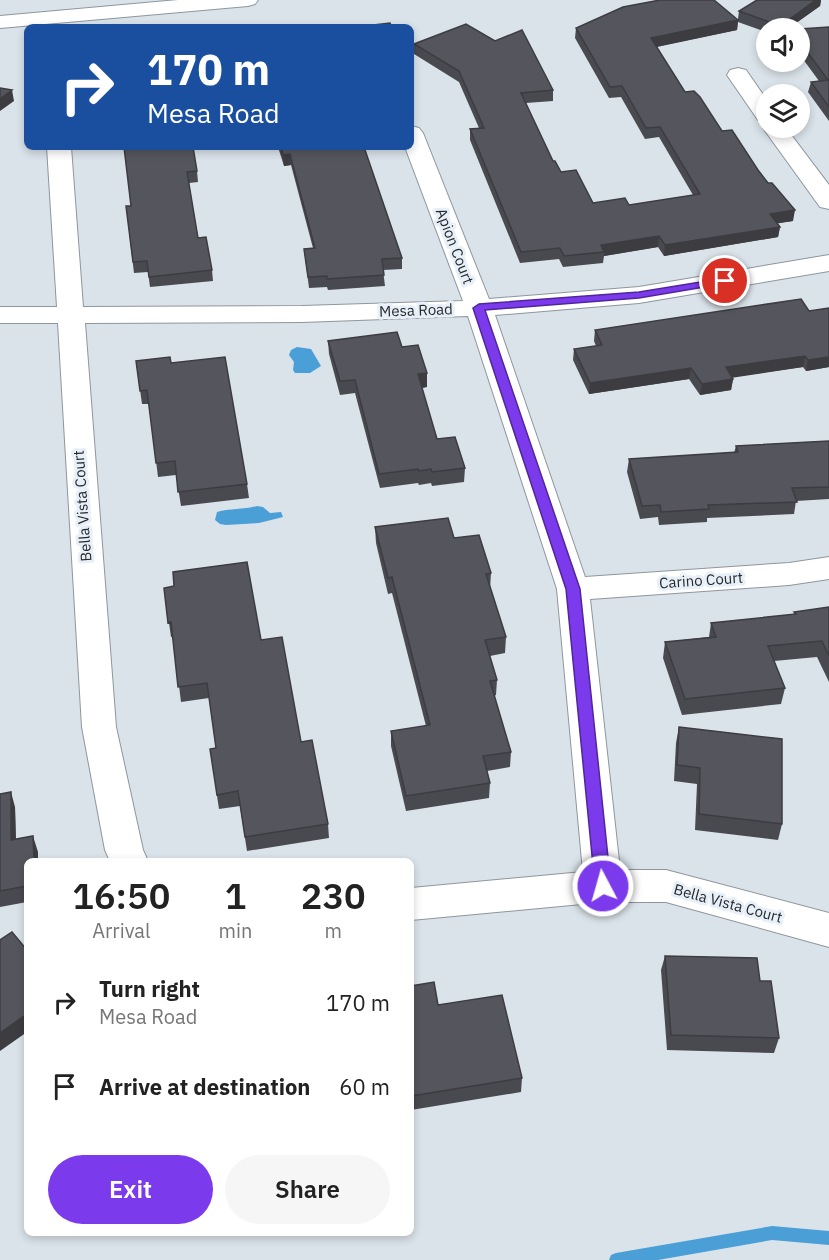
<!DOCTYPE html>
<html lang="en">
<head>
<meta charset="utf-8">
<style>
  :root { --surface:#fff; --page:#f6f6f6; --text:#222; --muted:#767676; --accent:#7c3aed }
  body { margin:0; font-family:"IBM Plex Sans",sans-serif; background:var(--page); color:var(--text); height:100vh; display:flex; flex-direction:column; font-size:22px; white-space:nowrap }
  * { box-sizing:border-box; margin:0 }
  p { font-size:20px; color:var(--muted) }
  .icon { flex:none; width:33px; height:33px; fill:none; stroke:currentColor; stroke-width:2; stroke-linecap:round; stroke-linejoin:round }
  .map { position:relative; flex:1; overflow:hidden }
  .panel { position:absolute; left:24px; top:858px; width:390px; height:378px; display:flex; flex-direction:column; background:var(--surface); border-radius:9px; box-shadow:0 3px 9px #0003 }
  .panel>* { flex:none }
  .top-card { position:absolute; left:24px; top:24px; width:390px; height:126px; border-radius:9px; box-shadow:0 3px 9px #0003; background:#1a4fa0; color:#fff; overflow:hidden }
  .fabs { position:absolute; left:756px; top:18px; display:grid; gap:12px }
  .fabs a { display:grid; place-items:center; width:54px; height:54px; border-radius:50%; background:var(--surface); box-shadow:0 3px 9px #0003; font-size:30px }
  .pin { position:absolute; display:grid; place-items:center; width:51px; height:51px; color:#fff; margin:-26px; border:3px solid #fff; border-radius:50%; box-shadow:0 2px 6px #0007 }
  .me { position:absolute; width:66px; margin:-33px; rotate:354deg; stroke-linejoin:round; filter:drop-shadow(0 0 4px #0008) }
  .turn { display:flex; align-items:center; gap:21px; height:126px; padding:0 24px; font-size:27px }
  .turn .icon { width:78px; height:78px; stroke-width:2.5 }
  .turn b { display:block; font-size:42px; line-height:51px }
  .eta { display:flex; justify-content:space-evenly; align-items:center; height:102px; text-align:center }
  .eta b { font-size:36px; font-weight:600; line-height:42px }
  .button { display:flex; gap:12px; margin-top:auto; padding:12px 24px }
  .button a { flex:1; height:69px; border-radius:36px; background:var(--accent); color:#fff; font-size:24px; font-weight:600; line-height:69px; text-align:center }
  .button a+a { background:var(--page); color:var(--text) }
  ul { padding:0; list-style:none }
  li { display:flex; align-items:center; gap:18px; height:84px; padding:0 24px }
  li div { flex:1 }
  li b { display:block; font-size:22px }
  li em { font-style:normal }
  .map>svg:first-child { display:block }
</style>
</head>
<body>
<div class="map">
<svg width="829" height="1260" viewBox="0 0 829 1260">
  <rect width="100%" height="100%" fill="#dae3ea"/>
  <!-- water -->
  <path fill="#4a9fd7" d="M297 347 311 349 321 366 310 373H295L293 370 294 362 289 355 291 350Z
    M257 506 263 507 270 513 281 512 283 517 259 523 226 525 220 524 215 520 217 512C230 508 244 510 257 506Z"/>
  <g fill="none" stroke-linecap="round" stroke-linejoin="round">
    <!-- stream -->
    <path fill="#4a9fd7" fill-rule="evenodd" d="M772 1226 829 1231V1245L772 1240 658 1260H609L611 1255 616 1253Z"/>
    <defs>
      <path id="minor" d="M738 68 746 70 766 99V122L758 120 727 75 730 70Z
        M766 124V128H786L829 185V209L820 207 763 128Z
        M411 126 419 128 423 133 489 299 639 287 829 255V271L639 303 495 315 585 577 789 563 829 557V579L789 585 590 599 620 870H666L829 913V947L666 902H603L411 920V888L583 872 557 589 468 316 302 322 85 323 116 727 143 850 148 861H110L105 850 82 727 58 323H0V307H57L47 147H71L83 307 302 306 463 301 405 147H411Z"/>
      <path id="highway" d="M178 0H258L255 4 248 6 0 28V16Z"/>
    </defs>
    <!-- minor casing -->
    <use href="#minor" stroke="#8e969d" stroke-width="2"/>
    <!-- highway casing -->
    <use href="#highway" stroke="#8e969d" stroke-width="2"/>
    <!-- minor -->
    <use href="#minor" fill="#fff" fill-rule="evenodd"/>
    <!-- highway -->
    <use href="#highway" fill="#fff" fill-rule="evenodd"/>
  </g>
  <!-- wall -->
  <path fill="#494950" d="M757 0H821L820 6 789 28H766V32L738 22 737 30 657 47 685 92 758 170 793 221 777 223 780 227 778 237 664 256 658 247 604 256 603 263 563 267 559 259 520 263 470 140V129L479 128 459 82 414 54V44L553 90V101L526 103 553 161 561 172 593 203 629 205 693 195 659 137 645 139 621 97 609 98 575 38 576 28 738 19 739 11Z
    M829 27V121L808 92 811 82 819 81 800 55V29Z
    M124 147 197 171 198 182 189 183 198 238 212 270 213 281 150 287 148 272 134 273 126 206H131Z
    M278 147H364L402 258V269L383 270 385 286 328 290 327 287 309 288 304 249 313 248 291 165 284 166Z
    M829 308V367L806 371 803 367 732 377 733 379 731 390 700 395 689 379 589 394 573 360 574 349 596 346 594 341 595 330 809 311Z
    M328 341 402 347 427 387 422 388 437 439 465 468 464 482 432 486 431 483 419 485 418 483 380 488 355 393 340 395 329 354Z
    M136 361 171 363 247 484 249 498 181 506 176 475 158 477 149 404H142Z
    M829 441V499L796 501 794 514 707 518V522L659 525 658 517 640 519 627 472 629 459 734 453 736 446Z
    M375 527 454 538 491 573 490 589 506 637 505 653 490 656 497 680 496 695 494 696 511 752 510 767 487 771 490 783 489 798 406 811 391 746V731L426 726 392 593 388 594 376 543Z
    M164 588 261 640 301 742 328 824 329 838 247 851 240 806 219 809 210 749 216 748 209 698 181 702 173 637H171Z
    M829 607V682L817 657 774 661 785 688 781 704 682 715 663 658 665 642 709 637 711 623 794 615V612Z
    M679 727 782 824 778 840 695 830 697 784 674 781 676 743Z
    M0 794 15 807 16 839 38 852 27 861V902L0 907Z
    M665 956 760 981 779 1038 774 1053 667 1050 661 970Z
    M411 986 438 1005 522 1078 521 1092 411 1110Z"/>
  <!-- shaded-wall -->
  <path fill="#3c3c41" d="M816 0H821L820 6 789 28H780V26Z
    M738 20 737 30 650 48 651 38Z
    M12 90 14 101 0 111V99Z
    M290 154 291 165 284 166 283 155Z
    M795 210 793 221 768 225 770 214Z
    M780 227 778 237 664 256 665 245Z
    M659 236 658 247 604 256V252L601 245Z
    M805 356 803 367 724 379 726 367Z
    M829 357V367L806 371 808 360Z
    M691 368 689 379 589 394 590 383Z
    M427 373V387L418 388V374Z
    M733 379 731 390 700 395 702 384Z
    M11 792 15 807 16 855 11 840Z
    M33 836 38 852V861H34Z
    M27 1014V1032L0 1051V1033Z"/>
  <!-- building -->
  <path fill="#55555d" stroke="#3c3c41" stroke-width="1.5" d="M660 0H714L738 20 651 38 685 92 694 91 700 97 722 131 732 130 758 170 768 183H772L795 210 770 214 780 227 665 245 659 236 601 245 604 252 564 256 560 248 521 252 470 129 484 128 459 71 414 44 466 24 495 41 522 30 553 90 521 93 553 161H555L561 172 576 170 593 203 625 198 629 205 700 194 660 127 646 128 622 86 610 87 576 28 623 7Z
    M757 0H816L780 26 739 11Z
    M390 23 392 27H356Z
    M829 27V107L811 82 828 80 800 42V29Z
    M0 88 12 90 0 99Z
    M124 147H193L197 171 187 172 198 238 206 237 212 270 149 277 147 261 133 262 126 206H131Z
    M281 147H364L402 258 382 259 384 275 327 279V276L308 277 304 249 315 248 290 154 283 155Z
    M801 299 809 311 829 308V357L808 360 805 356 726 367 733 379 702 384 691 368 590 383 574 349 602 345 595 330Z
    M397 332 402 347 418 345 427 373 418 374 437 439 455 437 465 468 432 472 431 469 419 471 418 469 379 474 355 380 340 381 328 341Z
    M170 357 171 363 225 357 247 484 178 492 175 461 156 463 147 390 140 391 136 361Z
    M829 441V487L792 488 797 502 708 505 709 509 661 512 660 505 642 506 629 459 738 452 736 446Z
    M448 518 454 538 479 535 491 573 486 574 506 637 485 640 497 680 490 681 511 752 483 756 490 783 406 796 391 731 430 725 392 577 388 578 375 527Z
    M247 562 261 640 282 637 301 742 312 740 328 824 245 837 238 791 217 795 210 749 216 748 207 683 178 687 171 622 168 623 164 588 174 586 173 572Z
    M829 607V656L822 641 768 646 785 688 685 699 665 642 716 637 711 623 796 614 794 612Z
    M679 727 782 739V824L699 814 700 768 677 765Z
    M11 792V840L33 836 34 861H27V886L0 891V794Z
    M12 932 27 950V1014L0 1033V940Z
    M665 956 757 958 760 981H771L779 1038 671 1035Z
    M434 982 438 1005 502 995 522 1078 411 1096V986Z"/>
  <!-- route -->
  <path fill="#7c3aed" stroke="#51269a" stroke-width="1.5" d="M725 278 730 281 728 283 639 298 485 310 580 589 611 886 609 890 603 892 597 890 595 886 566 589 473 308 479 304 639 292Z"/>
  <g text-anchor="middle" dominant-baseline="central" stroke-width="6" stroke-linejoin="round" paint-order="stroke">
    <!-- street labels -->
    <g font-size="15" fill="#26292c" stroke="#e7f0f8">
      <text transform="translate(455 246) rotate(69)">Apion Court</text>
      <text transform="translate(416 310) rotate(-2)">Mesa Road</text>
      <text transform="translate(82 506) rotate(-94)">Bella Vista Court</text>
      <text transform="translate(701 580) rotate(-4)">Carino Court</text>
      <text transform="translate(728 903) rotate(15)">Bella Vista Court</text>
    </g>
  </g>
</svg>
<div class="fabs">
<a><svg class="icon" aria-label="sound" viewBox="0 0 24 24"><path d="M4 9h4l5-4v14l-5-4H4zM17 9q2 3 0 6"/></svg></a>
<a><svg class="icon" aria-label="layers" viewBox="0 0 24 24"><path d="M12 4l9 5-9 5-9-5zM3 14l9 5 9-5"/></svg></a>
</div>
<div class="pin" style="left:725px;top:281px;background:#d93025"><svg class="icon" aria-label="arrive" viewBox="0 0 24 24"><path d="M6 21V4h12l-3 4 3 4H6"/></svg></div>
<svg class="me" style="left:603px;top:886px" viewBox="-20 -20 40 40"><circle r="17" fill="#7c3aed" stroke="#fff" stroke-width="3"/><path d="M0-11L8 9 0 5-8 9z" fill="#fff"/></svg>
<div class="top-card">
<div class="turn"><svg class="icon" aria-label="right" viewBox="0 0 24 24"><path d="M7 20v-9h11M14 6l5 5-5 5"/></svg><div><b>170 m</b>Mesa Road</div></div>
</div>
<section class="panel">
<div class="eta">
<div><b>16:50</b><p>Arrival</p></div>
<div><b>1</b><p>min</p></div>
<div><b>230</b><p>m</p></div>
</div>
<ul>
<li><svg class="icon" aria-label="right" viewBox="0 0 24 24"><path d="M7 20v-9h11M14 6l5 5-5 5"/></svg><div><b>Turn right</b><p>Mesa Road</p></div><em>170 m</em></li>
<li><svg class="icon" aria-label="arrive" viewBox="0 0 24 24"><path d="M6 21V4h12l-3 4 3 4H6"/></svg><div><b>Arrive at destination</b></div><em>60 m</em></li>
</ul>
<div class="button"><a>Exit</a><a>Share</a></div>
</section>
</div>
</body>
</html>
